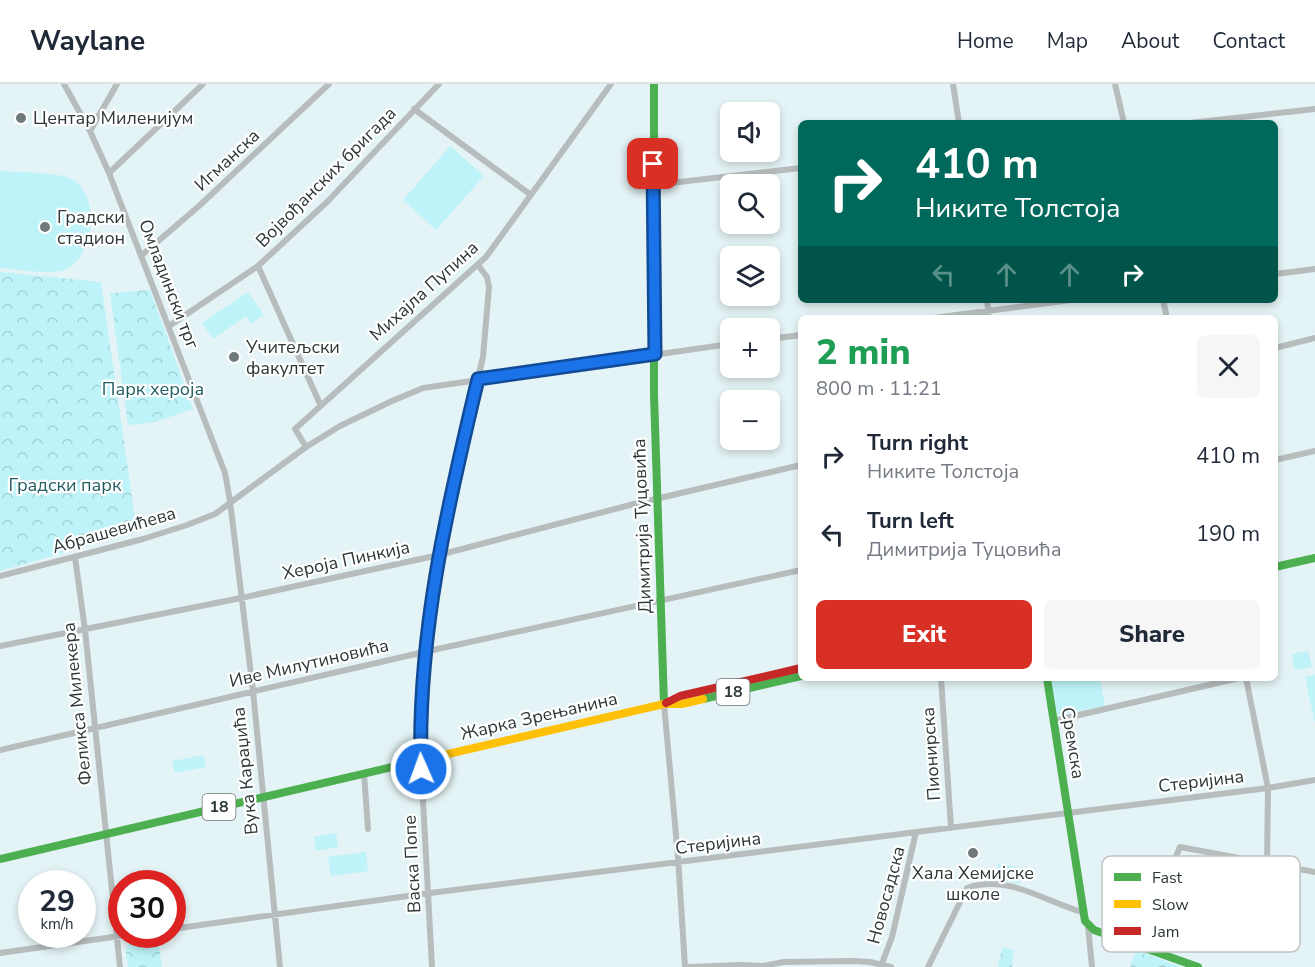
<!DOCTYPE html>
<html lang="en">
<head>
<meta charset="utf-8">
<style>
  :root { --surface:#fff; --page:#f6f6f7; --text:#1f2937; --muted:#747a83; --line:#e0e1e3; --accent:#d93025 }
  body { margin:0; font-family:"Nunito Sans",sans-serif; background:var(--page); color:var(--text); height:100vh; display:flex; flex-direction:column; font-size:22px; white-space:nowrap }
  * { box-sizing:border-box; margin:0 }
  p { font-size:20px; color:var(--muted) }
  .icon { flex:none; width:33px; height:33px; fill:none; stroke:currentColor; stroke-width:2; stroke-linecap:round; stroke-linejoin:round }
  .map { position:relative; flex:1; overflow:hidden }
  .sheet { position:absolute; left:798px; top:231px; width:480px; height:366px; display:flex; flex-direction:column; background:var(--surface); border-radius:9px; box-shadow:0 3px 9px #0003 }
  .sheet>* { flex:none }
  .banner { position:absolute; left:798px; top:36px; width:480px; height:183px; border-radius:9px; box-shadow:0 3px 9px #0003; background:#00695c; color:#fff; overflow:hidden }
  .buttons { position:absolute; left:720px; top:18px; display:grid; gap:12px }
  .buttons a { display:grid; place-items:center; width:60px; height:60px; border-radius:9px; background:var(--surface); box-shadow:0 3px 9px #0003; font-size:30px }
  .speed { position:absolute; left:18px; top:786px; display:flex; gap:12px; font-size:30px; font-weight:700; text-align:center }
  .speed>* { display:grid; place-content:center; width:78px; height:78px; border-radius:50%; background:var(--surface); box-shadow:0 3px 9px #0003; line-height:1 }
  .speed small { font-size:15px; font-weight:400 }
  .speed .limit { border:9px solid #d22; background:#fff; color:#111 }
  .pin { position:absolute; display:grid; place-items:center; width:51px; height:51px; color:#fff; margin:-26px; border-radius:12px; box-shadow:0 3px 9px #0006 }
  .me { position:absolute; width:66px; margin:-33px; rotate:358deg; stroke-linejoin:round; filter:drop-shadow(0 0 4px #0008) }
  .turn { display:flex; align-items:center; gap:21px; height:126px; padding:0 18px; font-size:27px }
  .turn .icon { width:78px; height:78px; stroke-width:2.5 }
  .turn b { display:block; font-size:42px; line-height:51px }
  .lanes { display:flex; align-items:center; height:57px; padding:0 18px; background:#0003; justify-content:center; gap:30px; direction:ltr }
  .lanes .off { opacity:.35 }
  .round { display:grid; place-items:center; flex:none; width:63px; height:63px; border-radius:9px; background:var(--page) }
  .headline { display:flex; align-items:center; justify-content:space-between; height:102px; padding:0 18px }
  h1 { font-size:36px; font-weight:800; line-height:45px; color:#1e9e55 }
  .button { display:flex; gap:12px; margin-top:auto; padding:12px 18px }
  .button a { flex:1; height:69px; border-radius:9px; background:var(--accent); color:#fff; font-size:24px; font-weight:800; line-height:69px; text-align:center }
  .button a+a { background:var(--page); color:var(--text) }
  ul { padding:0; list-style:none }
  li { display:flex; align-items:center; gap:18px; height:78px; padding:0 18px }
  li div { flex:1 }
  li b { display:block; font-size:22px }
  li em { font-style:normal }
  header { display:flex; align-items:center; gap:36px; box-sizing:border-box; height:84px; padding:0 30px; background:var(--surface); border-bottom:2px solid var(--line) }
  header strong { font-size:28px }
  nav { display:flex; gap:33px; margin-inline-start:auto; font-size:21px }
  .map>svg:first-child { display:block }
</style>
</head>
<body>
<header>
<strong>Waylane</strong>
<nav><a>Home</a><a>Map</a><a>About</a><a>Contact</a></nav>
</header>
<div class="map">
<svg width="1315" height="883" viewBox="0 0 1315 883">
  <defs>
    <pattern id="forest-crowns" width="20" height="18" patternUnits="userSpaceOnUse" patternTransform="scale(1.5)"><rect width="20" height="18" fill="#bef4f9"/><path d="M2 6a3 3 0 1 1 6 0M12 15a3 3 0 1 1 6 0" fill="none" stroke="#a4d2d6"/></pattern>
  </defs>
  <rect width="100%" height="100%" fill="#e4f3f5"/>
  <!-- forest -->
  <path fill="url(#forest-crowns)" d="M0 188 101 198 137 448 0 487Z
    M150 206 193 325 155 338 128 341 110 209Z
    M158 855 162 883H128C127 874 123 864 131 858Z
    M1002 864 1014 866 1012 883H998Z
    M1136 866 1181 883H1130Z"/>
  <!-- pitch -->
  <path fill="#bef4f9" d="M450 62 484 92 436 146 403 116Z
    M0 87C17 88 60 88 73 96 101 113 95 174 64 186 48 191 17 185 0 184Z
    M248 208 264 231 251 240 246 232 213 255 202 239Z
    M1308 567 1312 583 1295 586 1292 570Z
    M1315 591V640L1305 593Z
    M1051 594H1100L1105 622 1057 631Z
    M204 671 206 683 175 689 172 677Z
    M336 749 338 763 316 767 314 753Z
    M366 768 368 787 331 792 328 773Z
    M998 779 1023 784 1020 800 995 795Z"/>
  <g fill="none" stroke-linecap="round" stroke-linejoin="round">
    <!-- street -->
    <path stroke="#b7bdbd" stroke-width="6" d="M64 0 90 47 109 89 225 389 230 417 253 607 280 883
      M953 0 959 39
      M1115 0 1124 39
      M414 25 531 111
      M1190 39 1315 25
      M90 47 117 0
      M109 89 203 0
      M653 101 801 84
      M142 171 199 122 329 0
      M258 182 320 320
      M1275 190 1315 185
      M987 216 989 234
      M1163 216 1167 234
      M933 234 1071 216
      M169 242 258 182 327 118 439 0
      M770 255 801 251
      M1275 264 1315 254
      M306 363 295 345 486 173 611 0
      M1275 376 1315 367
      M75 473 85 546 120 883
      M0 492 143 455 187 441 215 430 306 363 340 342 392 317 423 304 730 260
      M0 562 241 514 439 471 634 420 801 381
      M941 594 951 744
      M1246 594 1268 704 1267 779
      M664 620 678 773 685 883
      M1053 637 1239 594
      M0 666 424 568 801 486
      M364 689 368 745
      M1088 842 1092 883
      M172 845 422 810 1268 704 1315 696
      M1138 861 1180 763 1315 788
      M0 869 134 850
      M881 882 892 853 916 748
      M432 883 420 661 424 568 444 438 483 273 489 203 487 193 478 181
      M688 883 741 881 763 882 784 878 853 877 870 878 891 883
      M928 883 967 804C1008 790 1044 817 1082 828"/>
    <!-- fast -->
    <path stroke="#4caf50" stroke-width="8" d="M654 0V310L664 620
      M1275 483 1315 474
      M1047 594 1085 837 1094 846 1198 883
      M703 615 801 592
      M0 775 435 673"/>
    <!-- slow -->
    <path stroke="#ffc107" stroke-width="8" d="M435 673 664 620H682L703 615"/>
    <!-- jam -->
    <path stroke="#c62828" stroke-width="8" d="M666 619 680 612 801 584"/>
  </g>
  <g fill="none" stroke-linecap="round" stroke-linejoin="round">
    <defs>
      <path id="route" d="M421 685C417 552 447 424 478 295L655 270 653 80"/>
    </defs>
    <!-- route casing -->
    <use href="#route" stroke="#114b97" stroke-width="15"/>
    <!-- route -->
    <use href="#route" stroke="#1a73e8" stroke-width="10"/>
  </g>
  <!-- markers -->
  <g fill="#6d797a" stroke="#fff" stroke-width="2">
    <circle cx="21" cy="34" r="6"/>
    <circle cx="45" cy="143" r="6"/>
    <circle cx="234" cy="273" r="6"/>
    <circle cx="973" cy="769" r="6"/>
  </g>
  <g text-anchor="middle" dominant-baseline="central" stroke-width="4.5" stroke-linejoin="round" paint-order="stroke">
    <!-- shield labels -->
    <g fill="#fff" stroke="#6c7474" stroke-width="1.5">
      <rect x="716.5" y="595" width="33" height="26" rx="4.5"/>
      <rect x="202.5" y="710" width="33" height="26" rx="4.5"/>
    </g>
    <g font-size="16" font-weight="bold" fill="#2d3838">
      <text x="733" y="608">18</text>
      <text x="219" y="723">18</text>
    </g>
    <!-- poi labels -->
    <g font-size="18" fill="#2d3838" stroke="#fff" text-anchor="start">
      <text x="33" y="34">Центар Миленијум</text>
      <text x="57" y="133">Градски<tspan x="57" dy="21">стадион</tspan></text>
      <text x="246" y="263">Учитељски<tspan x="246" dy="21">факултет</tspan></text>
      <text x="973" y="789" text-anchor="middle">Хала Хемијске<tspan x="973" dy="21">школе</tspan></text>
    </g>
    <!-- street labels -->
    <g font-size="18" fill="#2d3838" stroke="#fff">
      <text transform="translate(227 76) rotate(-43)">Игманска</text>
      <text transform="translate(326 93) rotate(-45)">Војвођанских бригада</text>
      <text transform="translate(169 200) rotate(69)">Омладински трг</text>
      <text transform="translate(424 207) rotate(-42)">Михајла Пупина</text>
      <text transform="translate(642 442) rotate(-92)">Димитрија Туцовића</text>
      <text transform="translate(114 446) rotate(-16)">Абрашевићева</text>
      <text transform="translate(346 476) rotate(-12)">Хероја Пинкија</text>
      <text transform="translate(309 579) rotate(-13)">Иве Милутиновића</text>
      <text transform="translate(77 620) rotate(-96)">Феликса Милекера</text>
      <text transform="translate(539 632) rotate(-13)">Жарка Зрењанина</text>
      <text transform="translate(1073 659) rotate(81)">Сремска</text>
      <text transform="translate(931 670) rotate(-94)">Пионирска</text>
      <text transform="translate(245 687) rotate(-96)">Вука Караџића</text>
      <text transform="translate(1201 697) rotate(-7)">Стеријина</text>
      <text transform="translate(718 759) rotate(-7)">Стеријина</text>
      <text transform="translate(412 780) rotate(-93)">Васка Попе</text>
      <text transform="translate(886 811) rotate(-75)">Новосадска</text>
    </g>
    <!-- park labels -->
    <g font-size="18" fill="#235e62" stroke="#fff">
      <text x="153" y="305">Парк хероја</text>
      <text x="65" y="401">Градски парк</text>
    </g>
  </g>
  <!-- legend -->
  <rect x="1102" y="772" width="198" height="96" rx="9" fill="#fff" stroke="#c0c3c3" stroke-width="1.5"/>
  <rect x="1114" y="789" width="27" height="8" fill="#4caf50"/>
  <rect x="1114" y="816" width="27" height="8" fill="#ffc107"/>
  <rect x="1114" y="843" width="27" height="8" fill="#c62828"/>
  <g font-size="16" fill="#2d3838">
    <text x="1152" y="799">Fast</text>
    <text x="1152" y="826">Slow</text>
    <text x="1152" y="853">Jam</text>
  </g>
</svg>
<div class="buttons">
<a><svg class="icon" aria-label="sound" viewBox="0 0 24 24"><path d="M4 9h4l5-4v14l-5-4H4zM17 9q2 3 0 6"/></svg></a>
<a><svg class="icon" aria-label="search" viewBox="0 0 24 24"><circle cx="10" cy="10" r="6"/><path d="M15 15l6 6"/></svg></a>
<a><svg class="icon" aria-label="layers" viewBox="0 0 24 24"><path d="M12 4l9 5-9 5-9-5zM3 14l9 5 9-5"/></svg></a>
<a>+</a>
<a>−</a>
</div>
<div class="speed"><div>29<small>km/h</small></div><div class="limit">30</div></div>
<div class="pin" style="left:653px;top:80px;background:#d93025"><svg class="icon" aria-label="arrive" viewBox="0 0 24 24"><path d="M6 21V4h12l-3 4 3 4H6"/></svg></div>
<svg class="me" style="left:421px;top:685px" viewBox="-20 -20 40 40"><circle r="17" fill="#1a73e8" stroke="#fff" stroke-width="3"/><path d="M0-11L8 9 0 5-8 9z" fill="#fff"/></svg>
<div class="banner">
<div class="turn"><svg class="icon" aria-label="right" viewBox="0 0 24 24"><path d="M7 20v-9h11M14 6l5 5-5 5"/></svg><div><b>410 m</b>Никите Толстоја</div></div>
<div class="lanes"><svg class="icon off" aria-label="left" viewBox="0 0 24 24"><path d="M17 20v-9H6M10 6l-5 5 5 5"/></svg><svg class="icon off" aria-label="ahead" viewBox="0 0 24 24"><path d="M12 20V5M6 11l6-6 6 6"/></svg><svg class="icon off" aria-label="ahead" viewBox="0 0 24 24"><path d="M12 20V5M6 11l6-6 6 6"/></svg><svg class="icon" aria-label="right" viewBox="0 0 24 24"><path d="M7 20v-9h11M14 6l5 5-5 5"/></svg></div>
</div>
<section class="sheet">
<div class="headline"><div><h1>2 min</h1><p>800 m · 11:21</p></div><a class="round"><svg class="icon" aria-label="close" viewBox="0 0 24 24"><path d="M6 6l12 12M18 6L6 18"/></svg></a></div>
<ul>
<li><svg class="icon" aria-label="right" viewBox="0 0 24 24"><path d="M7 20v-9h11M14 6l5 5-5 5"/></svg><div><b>Turn right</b><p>Никите Толстоја</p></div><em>410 m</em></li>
<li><svg class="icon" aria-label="left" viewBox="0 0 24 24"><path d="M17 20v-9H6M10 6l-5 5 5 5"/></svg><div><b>Turn left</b><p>Димитрија Туцовића</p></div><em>190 m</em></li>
</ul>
<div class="button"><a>Exit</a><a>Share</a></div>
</section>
</div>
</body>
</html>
